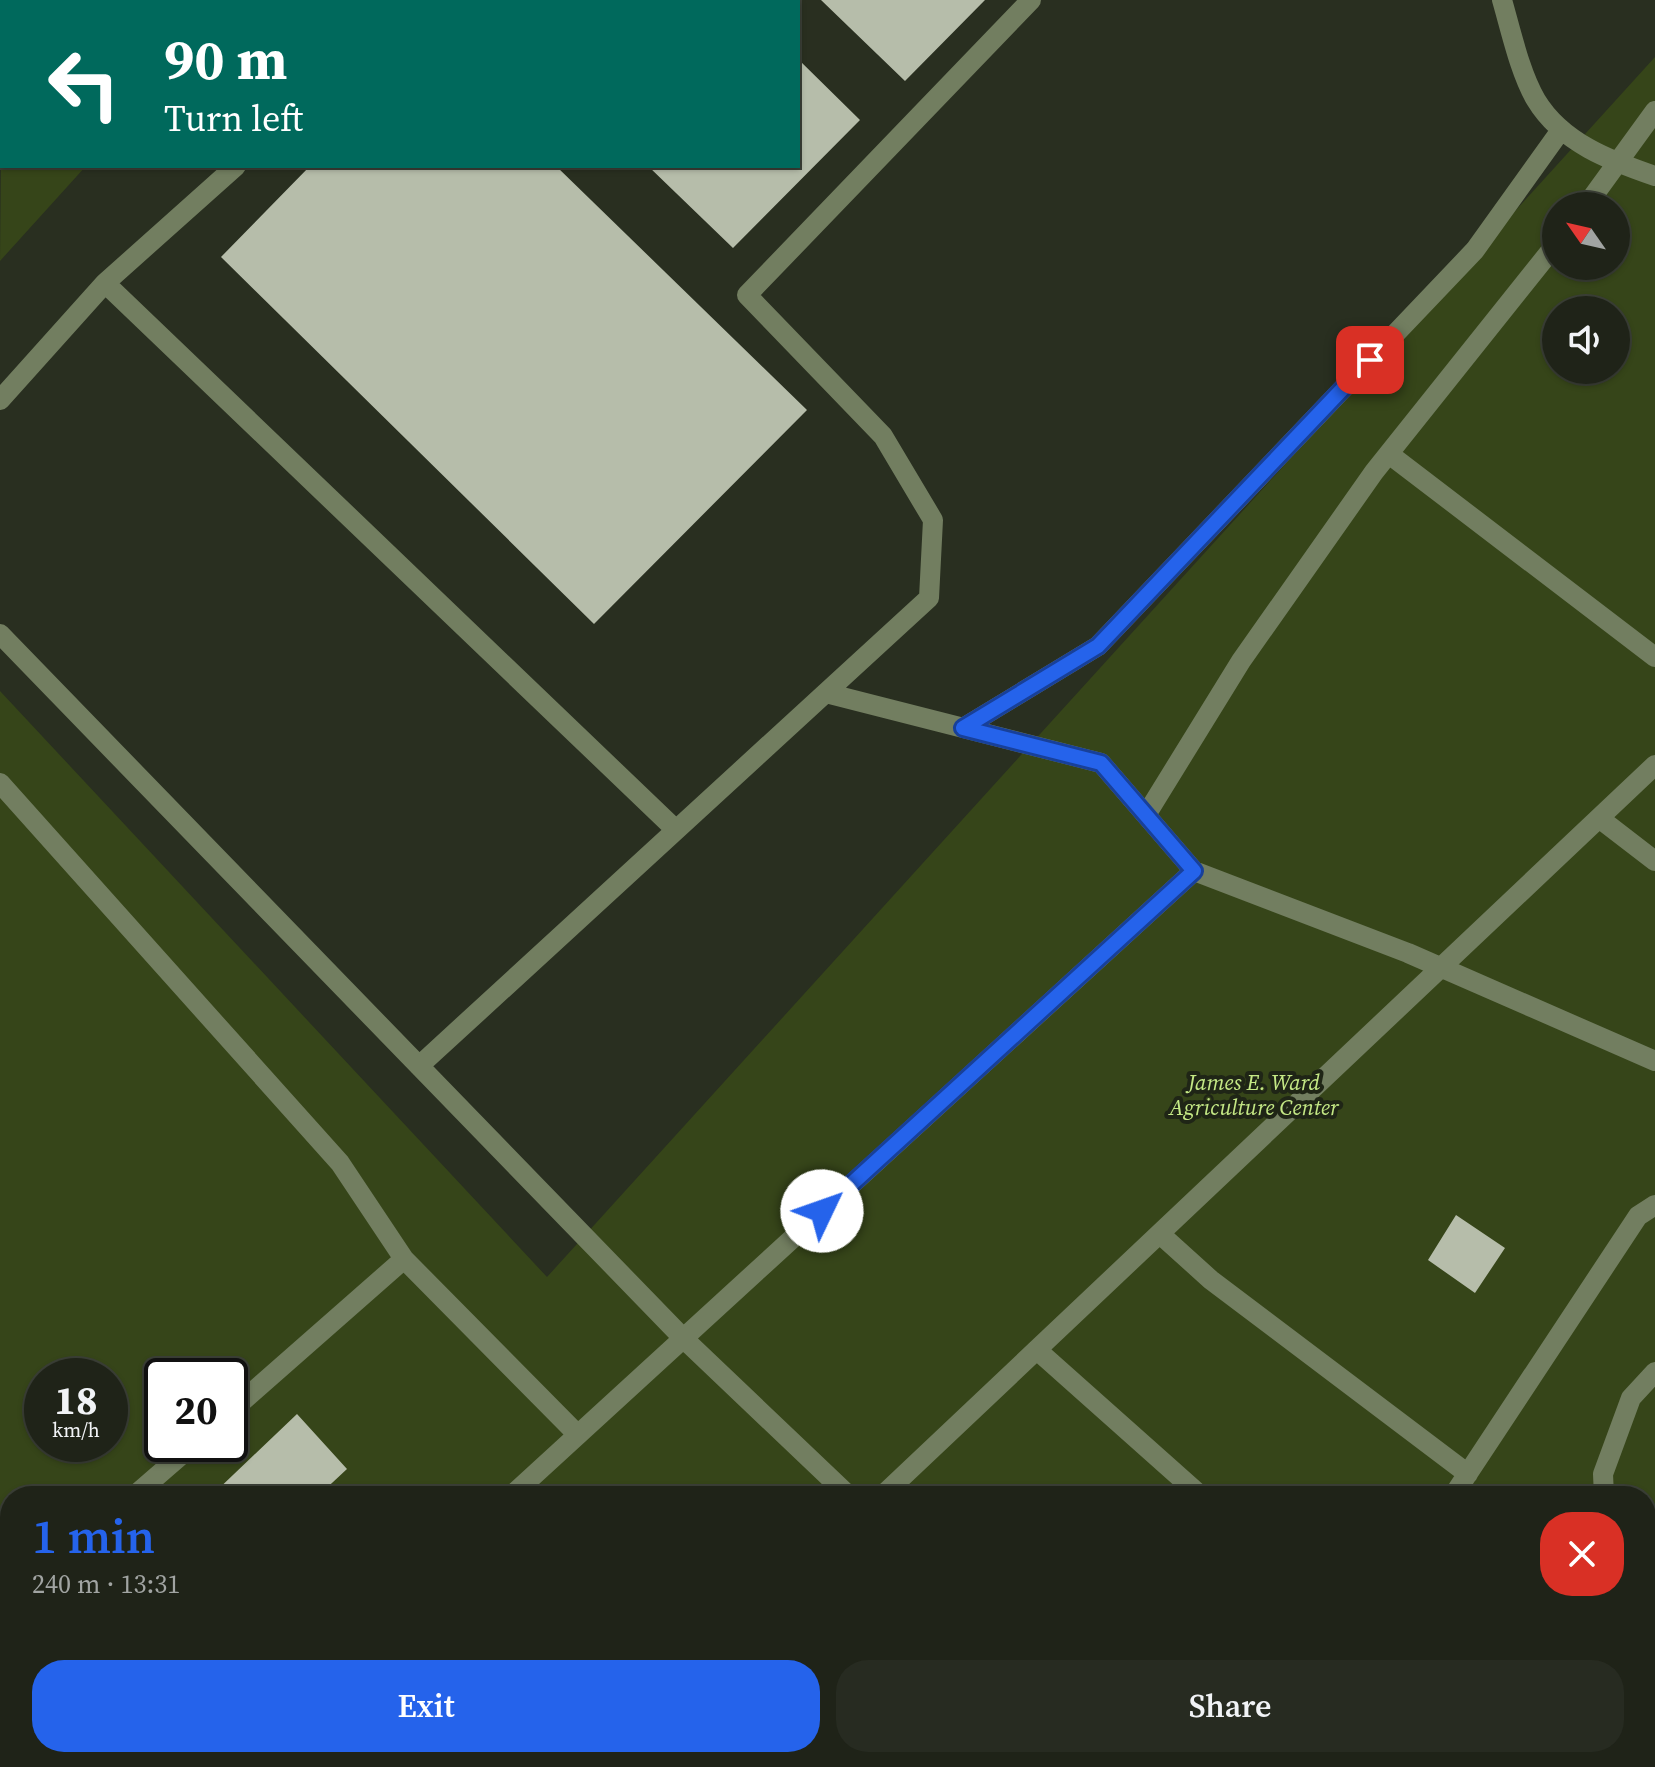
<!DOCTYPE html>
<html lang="en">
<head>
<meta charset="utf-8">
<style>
  :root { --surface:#1f2318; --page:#272b21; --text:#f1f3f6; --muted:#a1a4a2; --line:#3c4037; --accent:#2563eb }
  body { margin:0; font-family:"Source Serif 4",serif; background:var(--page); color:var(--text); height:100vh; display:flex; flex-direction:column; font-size:30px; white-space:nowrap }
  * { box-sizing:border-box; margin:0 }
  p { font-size:26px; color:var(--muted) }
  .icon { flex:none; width:44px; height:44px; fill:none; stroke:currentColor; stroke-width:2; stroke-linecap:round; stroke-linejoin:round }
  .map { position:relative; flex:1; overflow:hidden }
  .details { position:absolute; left:0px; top:1486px; width:1656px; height:282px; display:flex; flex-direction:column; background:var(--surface); border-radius:32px 32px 0 0; box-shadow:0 2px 6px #0004,0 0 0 2px var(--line) }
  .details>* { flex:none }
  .hud { position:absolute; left:0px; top:0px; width:800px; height:168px; box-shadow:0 2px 6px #0004,0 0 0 2px var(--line); background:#00695c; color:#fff; overflow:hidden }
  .needle { width:52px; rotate:304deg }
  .buttons { position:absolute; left:1542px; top:192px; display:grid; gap:16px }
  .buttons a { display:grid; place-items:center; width:88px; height:88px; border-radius:50%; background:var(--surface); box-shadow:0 2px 6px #0004,0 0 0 2px var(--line); font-size:40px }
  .speed { position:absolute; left:24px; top:1358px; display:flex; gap:16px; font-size:40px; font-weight:700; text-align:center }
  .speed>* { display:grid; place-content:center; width:104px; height:104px; border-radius:50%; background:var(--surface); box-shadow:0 2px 6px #0004,0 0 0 2px var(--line); line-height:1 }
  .speed small { font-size:20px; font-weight:400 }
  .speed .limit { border:4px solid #111; border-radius:12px; background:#fff; color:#111 }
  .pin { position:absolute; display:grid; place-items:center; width:68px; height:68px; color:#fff; margin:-34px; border-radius:16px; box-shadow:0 4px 12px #0006 }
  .me { position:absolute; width:88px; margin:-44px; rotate:48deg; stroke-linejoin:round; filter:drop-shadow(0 0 6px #0008) }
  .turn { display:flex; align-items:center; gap:28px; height:168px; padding:0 32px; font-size:36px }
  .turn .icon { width:104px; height:104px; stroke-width:2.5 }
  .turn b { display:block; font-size:56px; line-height:68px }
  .round { display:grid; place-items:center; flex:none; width:84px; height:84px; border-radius:32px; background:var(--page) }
  .overview { display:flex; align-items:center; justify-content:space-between; height:136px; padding:0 32px }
  h1 { font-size:48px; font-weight:600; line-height:60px; color:var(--accent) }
  .action { display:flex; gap:16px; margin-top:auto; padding:16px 32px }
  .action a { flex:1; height:92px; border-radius:32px; background:var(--accent); color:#fff; font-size:32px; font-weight:600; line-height:92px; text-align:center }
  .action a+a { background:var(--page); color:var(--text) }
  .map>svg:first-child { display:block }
</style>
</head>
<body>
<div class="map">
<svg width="1655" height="1767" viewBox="0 0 1655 1767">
  <rect width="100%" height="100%" fill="#292f20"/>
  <!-- park -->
  <path fill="#364519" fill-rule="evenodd" d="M2 55V166H86L0 261Z
    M1655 57V1767H0V691L547 1277ZM1556 206H1616V266H1556ZM1556 310H1616V370H1556ZM42 1376H110V1444H42ZM162 1376H230V1444H162ZM10 1496H1646V1758H10Z"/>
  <!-- building -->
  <path fill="#b6bdaa" d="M821 0H985L905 81Z
    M798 59 860 120 733 248 648 166H798Z
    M310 166H556L807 410 594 624 221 257Z
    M1456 1215 1505 1248 1475 1293 1428 1260Z
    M297 1414 347 1469 318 1496H211Z"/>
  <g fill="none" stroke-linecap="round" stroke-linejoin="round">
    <!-- minor -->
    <path stroke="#727e60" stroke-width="20" d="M1502 0C1511 31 1520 73 1536 100 1562 143 1611 161 1655 176
      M415 2 417 0
      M1586 206 1655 111
      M105 283 676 830
      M0 400 105 283 236 166
      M1389 454 1655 657
      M0 634 683 1338 849 1496
      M826 693 1101 763 1194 871 1408 953 1655 1061
      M963 728 1098 646 1475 250 1561 130
      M0 783 340 1163 404 1259 230 1412
      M1146 815 1241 661 1374 472 1556 244
      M1599 818 1655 861
      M419 1066 929 598 933 520 883 436 747 295 1031 0
      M1160 1234 1211 1280 1468 1474
      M404 1259 578 1435
      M1037 1350 1201 1496
      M134 1496 194 1444
      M511 1496 1194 871
      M882 1496 1655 765
      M1453 1496 1638 1216 1655 1205
      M1604 1496 1603 1474 1631 1398 1655 1372
      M1646 1629 1655 1645
      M0 1755 10 1746
      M1087 1758 1095 1767
      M216 1767 225 1758
      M593 1767 602 1758
      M1218 1767 1228 1758"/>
  </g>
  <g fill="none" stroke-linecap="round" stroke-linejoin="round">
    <defs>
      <path id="route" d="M822 1211 1194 871 1101 763 963 728 1098 646 1370 360"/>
    </defs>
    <!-- route casing -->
    <use href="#route" stroke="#184099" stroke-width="20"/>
    <!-- route -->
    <use href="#route" stroke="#2563eb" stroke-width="14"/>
  </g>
  <g text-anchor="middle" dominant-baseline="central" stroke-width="8" stroke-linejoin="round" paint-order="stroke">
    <!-- park labels -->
    <g font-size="22" font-style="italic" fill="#c4e885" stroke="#1f2516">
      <text x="1254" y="1082">James E. Ward<tspan x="1254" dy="25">Agriculture Center</tspan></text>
    </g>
  </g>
</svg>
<div class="buttons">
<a><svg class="needle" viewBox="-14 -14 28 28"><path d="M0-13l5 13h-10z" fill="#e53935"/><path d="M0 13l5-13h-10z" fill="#a1a4a2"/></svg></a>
<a><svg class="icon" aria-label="sound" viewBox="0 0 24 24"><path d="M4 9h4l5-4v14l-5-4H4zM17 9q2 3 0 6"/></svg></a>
</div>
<div class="speed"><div>18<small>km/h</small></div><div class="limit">20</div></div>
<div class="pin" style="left:1370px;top:360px;background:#d93025"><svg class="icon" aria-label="arrive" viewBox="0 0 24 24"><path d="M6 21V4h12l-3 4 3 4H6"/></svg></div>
<svg class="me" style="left:822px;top:1211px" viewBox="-20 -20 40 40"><circle r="19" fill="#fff"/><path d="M0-13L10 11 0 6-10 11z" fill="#2563eb"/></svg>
<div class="hud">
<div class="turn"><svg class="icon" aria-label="left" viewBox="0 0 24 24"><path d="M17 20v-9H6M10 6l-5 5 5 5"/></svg><div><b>90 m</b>Turn left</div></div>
</div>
<section class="details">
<div class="overview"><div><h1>1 min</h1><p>240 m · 13:31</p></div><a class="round" style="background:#d93025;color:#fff"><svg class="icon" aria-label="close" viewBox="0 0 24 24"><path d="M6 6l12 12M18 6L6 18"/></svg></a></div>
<div class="action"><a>Exit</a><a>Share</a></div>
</section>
</div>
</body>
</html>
